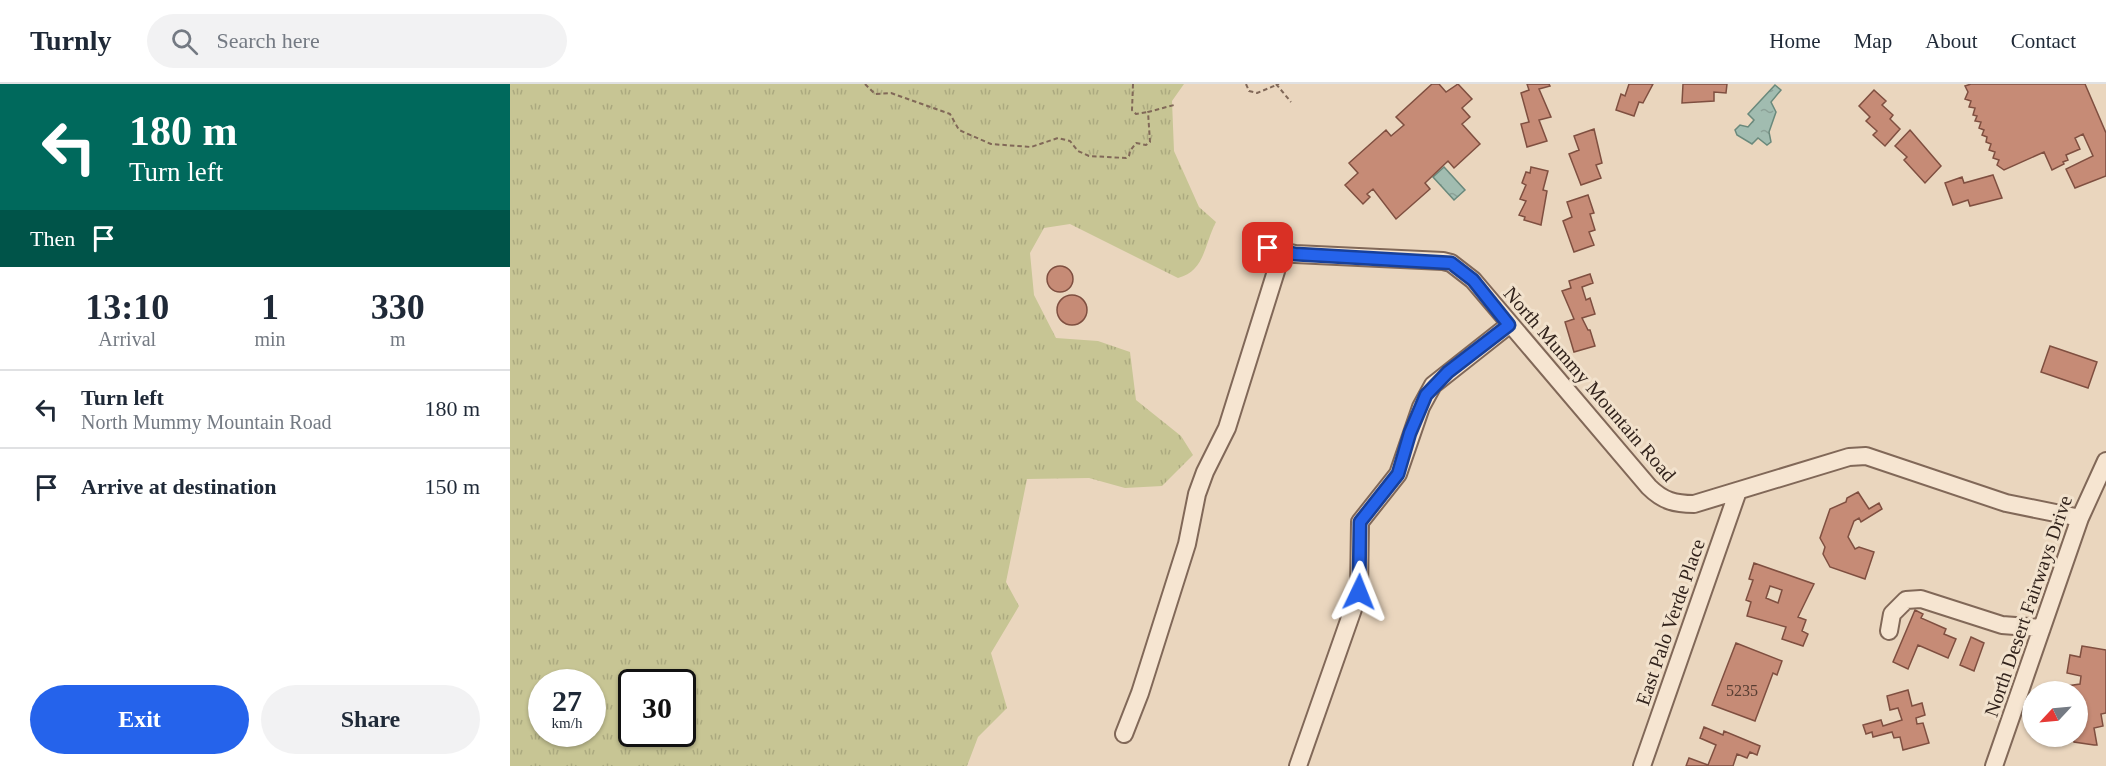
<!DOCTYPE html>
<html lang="en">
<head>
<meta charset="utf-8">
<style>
  :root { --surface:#fff; --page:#f2f2f3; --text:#1f2937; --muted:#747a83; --line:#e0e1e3; --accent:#2563eb }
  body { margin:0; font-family:Georgia,serif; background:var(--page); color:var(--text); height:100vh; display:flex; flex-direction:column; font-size:22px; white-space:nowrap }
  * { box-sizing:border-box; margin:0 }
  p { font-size:20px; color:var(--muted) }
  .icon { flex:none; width:33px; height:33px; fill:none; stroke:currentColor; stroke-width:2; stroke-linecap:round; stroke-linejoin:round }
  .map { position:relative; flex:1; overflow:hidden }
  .side { display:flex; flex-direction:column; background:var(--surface); width:510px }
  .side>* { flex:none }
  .hud { background:#00695c; color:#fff; overflow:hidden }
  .needle { width:39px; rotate:244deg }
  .tools { position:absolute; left:1512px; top:597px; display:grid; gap:12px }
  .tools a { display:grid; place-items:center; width:66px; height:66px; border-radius:50%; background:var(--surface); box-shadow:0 2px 4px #0004; font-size:30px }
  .speed { position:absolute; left:18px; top:585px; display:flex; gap:12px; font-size:30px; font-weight:700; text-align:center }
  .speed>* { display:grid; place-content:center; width:78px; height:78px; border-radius:50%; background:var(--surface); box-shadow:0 2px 4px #0004; line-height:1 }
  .speed small { font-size:15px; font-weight:400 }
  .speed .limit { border:3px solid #111; border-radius:9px; background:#fff; color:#111 }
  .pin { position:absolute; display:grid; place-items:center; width:51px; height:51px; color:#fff; margin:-26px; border-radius:12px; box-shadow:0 3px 9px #0006 }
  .me { position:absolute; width:66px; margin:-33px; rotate:2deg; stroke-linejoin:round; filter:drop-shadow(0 0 4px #0008) }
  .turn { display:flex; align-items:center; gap:21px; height:126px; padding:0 30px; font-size:27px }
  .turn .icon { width:78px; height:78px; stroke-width:2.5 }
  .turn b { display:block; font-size:42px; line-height:51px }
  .then { display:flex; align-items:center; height:57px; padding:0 30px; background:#0003; gap:12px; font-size:22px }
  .eta { display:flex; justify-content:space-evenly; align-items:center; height:102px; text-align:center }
  .eta b { font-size:36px; font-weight:600; line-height:42px }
  .button { display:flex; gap:12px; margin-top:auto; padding:12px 30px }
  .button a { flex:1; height:69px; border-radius:36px; background:var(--accent); color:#fff; font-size:24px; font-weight:600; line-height:69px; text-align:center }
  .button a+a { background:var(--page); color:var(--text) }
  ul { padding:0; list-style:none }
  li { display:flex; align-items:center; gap:18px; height:78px; padding:0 30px; border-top:2px solid var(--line) }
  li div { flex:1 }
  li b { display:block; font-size:22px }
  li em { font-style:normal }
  header { display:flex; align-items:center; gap:36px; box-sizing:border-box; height:84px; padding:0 30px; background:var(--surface); border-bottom:2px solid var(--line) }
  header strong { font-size:28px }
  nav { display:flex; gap:33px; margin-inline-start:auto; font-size:21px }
  .search { width:420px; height:54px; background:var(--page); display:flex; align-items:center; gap:15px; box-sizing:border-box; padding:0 21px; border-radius:33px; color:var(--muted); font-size:22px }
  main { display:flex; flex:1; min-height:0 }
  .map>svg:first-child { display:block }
</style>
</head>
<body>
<header>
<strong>Turnly</strong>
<div class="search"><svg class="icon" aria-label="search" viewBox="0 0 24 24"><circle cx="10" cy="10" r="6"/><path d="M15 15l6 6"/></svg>Search here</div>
<nav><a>Home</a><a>Map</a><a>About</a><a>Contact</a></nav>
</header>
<main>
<section class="side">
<div class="hud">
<div class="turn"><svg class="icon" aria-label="left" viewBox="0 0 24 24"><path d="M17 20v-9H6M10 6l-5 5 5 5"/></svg><div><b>180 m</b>Turn left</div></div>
<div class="then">Then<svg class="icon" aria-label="arrive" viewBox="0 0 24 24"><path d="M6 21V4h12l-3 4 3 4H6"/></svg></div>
</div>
<div class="eta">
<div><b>13:10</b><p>Arrival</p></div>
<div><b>1</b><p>min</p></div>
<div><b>330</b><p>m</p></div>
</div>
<ul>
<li><svg class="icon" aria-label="left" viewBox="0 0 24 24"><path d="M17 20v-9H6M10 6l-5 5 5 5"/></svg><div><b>Turn left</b><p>North Mummy Mountain Road</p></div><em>180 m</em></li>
<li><svg class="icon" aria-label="arrive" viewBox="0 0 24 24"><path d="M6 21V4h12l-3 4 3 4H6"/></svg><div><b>Arrive at destination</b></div><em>150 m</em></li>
</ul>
<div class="button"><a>Exit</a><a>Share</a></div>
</section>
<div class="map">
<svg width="1596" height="682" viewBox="0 0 1596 682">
  <defs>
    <pattern id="grass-tufts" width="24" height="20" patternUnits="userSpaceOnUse" patternTransform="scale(1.5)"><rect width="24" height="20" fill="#c7c594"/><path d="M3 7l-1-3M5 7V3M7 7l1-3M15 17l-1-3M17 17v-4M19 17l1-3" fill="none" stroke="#aba97f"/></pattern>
    <pattern id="water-ripples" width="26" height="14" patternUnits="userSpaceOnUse" patternTransform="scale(1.5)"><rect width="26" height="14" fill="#a1bcb0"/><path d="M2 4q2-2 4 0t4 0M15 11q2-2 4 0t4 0" fill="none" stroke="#8ba197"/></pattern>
  </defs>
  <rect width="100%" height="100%" fill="#ead6be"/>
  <!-- grass -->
  <path fill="url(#grass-tufts)" fill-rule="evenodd" d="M0 0H674L662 17 664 67 689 123 706 138C694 161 695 187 668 194L560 140 534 144 520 169 524 211 546 254 588 257 620 268 626 316 671 352 683 371 652 402 615 404 579 394 517 395 496 498 509 522 481 569 497 624 468 653 457 682H0ZM82 598V650H32V598ZM122 598H172V650H122Z"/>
  <!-- water -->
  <path fill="url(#water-ripples)" stroke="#6a897c" stroke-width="1.5" d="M1265 1 1271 6 1261 18 1266 28 1259 48 1261 58 1257 61 1248 54 1242 60 1227 51 1225 46 1230 41 1238 43 1244 36 1238 30Z
    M934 83 955 106 944 116 923 93Z"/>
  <!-- building -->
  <path fill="#c68b76" stroke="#7f4f40" stroke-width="1.5" fill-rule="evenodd" d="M922 0H929L936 8 948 0 962 15 952 24 960 33 952 40 970 60 944 84 938 77 915 99 920 105 886 135 863 105 857 110 860 113 853 120 835 101 848 89 839 79 876 46 881 52 894 41 886 33Z
    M1017 0H1039L1040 2 1029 5 1041 33 1029 36 1037 57 1017 63 1011 40 1019 38 1011 9 1019 6Z
    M1119 0H1143L1133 19 1129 18 1124 32 1106 26 1111 10 1115 12Z
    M1173 0H1217L1216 9 1204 8V17L1172 19Z
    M1461 0H1575L1596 49V92L1565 104 1556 85 1583 72 1573 50 1565 54 1570 65 1556 71 1558 76 1553 78 1554 80 1542 86 1534 68 1494 86 1487 81 1489 76 1483 74 1485 68 1479 66 1481 60 1476 58 1477 53 1472 51 1474 46 1469 44 1471 38 1465 37 1467 32 1463 31 1465 24 1459 23 1461 17 1455 15 1458 8 1455 2Z
    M1364 6 1376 17 1372 21 1383 31 1380 35 1390 45 1375 62 1363 51 1367 47 1356 37 1360 33 1349 22Z
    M1084 45 1092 79 1086 81 1091 94 1071 101 1059 70 1069 66 1064 52Z
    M1400 46 1431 82 1415 99 1394 76 1397 73 1385 62Z
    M1021 83 1038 87 1033 106 1037 107 1031 141 1014 136 1015 133 1009 131 1016 117 1010 115 1016 101 1012 99 1016 88 1020 89Z
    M1483 91 1492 114 1460 122 1458 116 1443 121 1435 99 1452 93 1454 99Z
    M1078 111 1084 129 1080 130 1085 146 1079 148 1084 161 1064 168 1053 137 1062 133 1057 118Z
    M537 195a13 13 0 1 1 26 0a13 13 0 1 1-26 0Z
    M1080 190 1083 199 1072 203 1076 216 1080 214 1085 230 1072 234 1078 246H1080L1085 262 1064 268 1055 238 1064 235 1052 207 1061 204 1059 197Z
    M547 226a15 15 0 1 1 30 0a15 15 0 1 1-30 0Z
    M1540 262 1587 278 1578 304 1531 288Z
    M1348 408 1359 425 1369 419 1372 425 1351 438 1349 434 1344 437 1338 453 1345 465 1349 463 1364 468 1355 495 1320 483 1313 470 1315 463 1310 454 1320 425 1336 418 1337 414Z
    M1244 479 1304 500 1288 533 1296 536 1292 547 1298 550 1293 562 1272 555 1276 543 1237 532 1241 518 1236 516 1243 496 1239 495ZM1260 502 1272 506 1268 519 1256 514Z
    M1405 526 1413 530 1411 534 1436 545 1434 550 1446 555 1438 574 1408 561 1398 585 1383 578Z
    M1461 553 1474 559 1464 587 1450 581Z
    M1226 559 1272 577 1267 591 1263 589 1245 637 1202 621Z
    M1572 562 1596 566V629L1591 630 1593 642 1584 644 1587 661H1584L1564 658 1563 652H1568V608H1558L1557 602 1570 600 1571 592 1557 589 1560 571 1570 573Z
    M1398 606 1402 622 1412 619 1415 631 1406 634 1407 640 1413 639 1419 659 1393 666 1390 653 1384 654 1382 648 1363 653 1362 648 1356 650 1353 641 1371 636 1373 642 1392 636 1388 624 1380 626 1377 612Z
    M1194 643 1213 651 1214 647 1250 662 1247 671 1240 668 1237 674 1227 670 1223 682H1176L1179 674 1198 681 1206 661 1190 654Z"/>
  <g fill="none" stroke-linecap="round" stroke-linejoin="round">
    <defs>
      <path id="minor" d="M758 164 785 170 933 177 941 179 963 196 1139 403C1153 417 1165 420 1184 420L1339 373 1356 372 1496 419 1570 434
        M1379 547 1382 530 1396 516 1411 515 1492 541 1532 544
        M614 650 630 609 677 460 687 410 695 388 717 344 772 168
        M788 682 849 508 850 438 888 390 911 323 923 301 999 241
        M1132 682 1228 407
        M1484 682 1570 434 1596 377"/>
    </defs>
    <!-- minor casing -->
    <use href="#minor" stroke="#816858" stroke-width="20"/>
    <!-- path -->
    <path stroke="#816858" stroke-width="2" stroke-dasharray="4.5 3" stroke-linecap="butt" d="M355 0 365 10 381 9 440 30 449 46 481 60 521 63 548 54 560 57 568 67 579 72 616 74 619 72 620 67 626 59 636 61 640 58 638 28 664 21
      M623 0 622 26 626 30 638 28
      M736 0 739 7 747 9 769 0
      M766 0 781 18"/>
    <!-- minor -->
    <use href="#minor" stroke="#f6e5d1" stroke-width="16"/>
  </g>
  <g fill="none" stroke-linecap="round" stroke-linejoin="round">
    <defs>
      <path id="route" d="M758 164 785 170 941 179 963 196 999 241 938 288 916 311 900 349 888 390 850 438 849 508"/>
    </defs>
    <!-- route casing -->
    <use href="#route" stroke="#184099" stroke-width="15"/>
    <!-- route -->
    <use href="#route" stroke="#2563eb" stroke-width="10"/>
  </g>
  <g text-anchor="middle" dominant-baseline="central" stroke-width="6" stroke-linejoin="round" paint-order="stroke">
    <!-- number labels -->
    <g font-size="16" fill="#573d32">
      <text x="1232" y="606">5235</text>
    </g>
    <!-- street labels -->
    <g font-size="20" fill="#32231c" stroke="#f2e2cd">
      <text transform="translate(1080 300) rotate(49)">North Mummy Mountain Road</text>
      <text transform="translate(1518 522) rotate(-71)">North Desert Fairways Drive</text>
      <text transform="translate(1160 538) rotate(-71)">East Palo Verde Place</text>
    </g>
  </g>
</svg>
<div class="tools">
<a><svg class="needle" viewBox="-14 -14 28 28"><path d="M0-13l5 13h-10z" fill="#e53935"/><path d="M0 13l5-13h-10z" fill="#747a83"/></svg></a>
</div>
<div class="speed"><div>27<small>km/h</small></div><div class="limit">30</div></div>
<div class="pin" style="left:758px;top:164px;background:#d93025"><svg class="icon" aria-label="arrive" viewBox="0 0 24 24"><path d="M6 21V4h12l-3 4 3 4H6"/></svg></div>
<svg class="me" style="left:849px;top:508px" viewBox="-20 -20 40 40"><path d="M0-17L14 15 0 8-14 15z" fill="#2563eb" stroke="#fff" stroke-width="4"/></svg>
</div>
</main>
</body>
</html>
